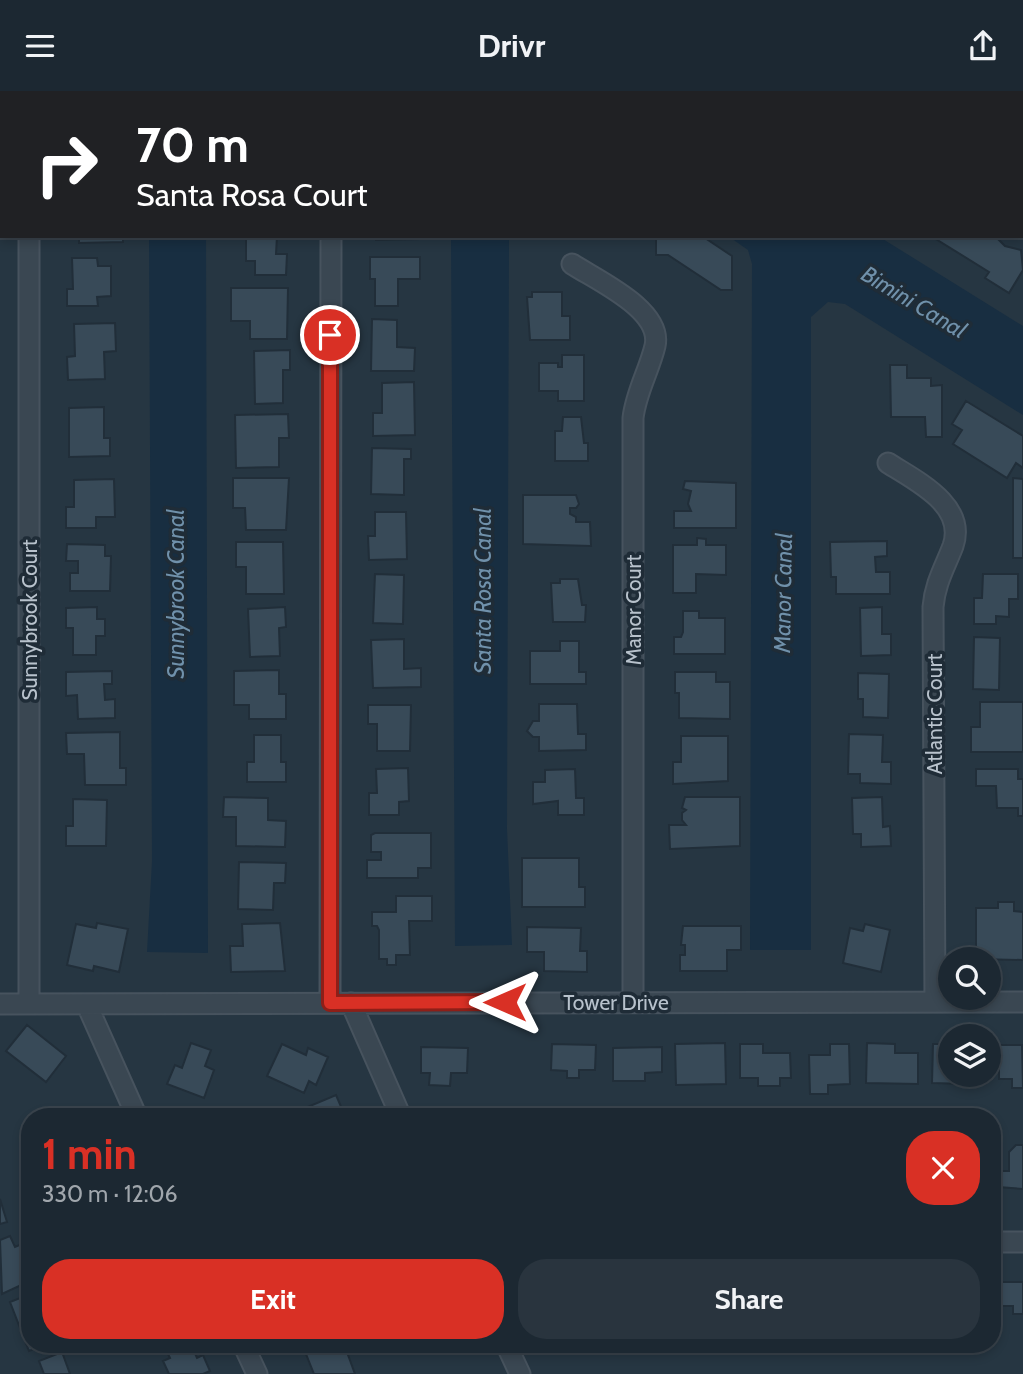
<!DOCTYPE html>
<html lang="en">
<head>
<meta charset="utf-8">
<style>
  :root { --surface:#1c2832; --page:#29343e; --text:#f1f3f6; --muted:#a0a6ac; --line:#3a444d; --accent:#d93025 }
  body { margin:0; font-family:Cabin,sans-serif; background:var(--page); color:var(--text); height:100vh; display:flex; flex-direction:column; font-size:26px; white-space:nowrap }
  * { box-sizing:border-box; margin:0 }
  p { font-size:23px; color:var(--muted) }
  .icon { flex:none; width:38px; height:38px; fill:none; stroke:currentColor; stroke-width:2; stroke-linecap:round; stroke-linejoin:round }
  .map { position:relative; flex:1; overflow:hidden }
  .panel { position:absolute; left:21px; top:1017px; width:980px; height:245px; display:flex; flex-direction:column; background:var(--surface); border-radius:28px; box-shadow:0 4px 10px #0003,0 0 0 2px var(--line) }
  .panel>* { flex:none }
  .hud { position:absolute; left:0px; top:0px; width:1024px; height:147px; box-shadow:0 4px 10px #0003,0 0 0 2px var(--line); background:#202124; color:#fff; overflow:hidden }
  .controls { position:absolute; left:938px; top:856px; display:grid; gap:14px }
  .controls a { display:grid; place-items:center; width:63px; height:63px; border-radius:50%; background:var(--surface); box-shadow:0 4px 10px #0003,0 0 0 2px var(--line); font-size:35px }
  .pin { position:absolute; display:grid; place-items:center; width:60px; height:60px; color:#fff; margin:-30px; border:4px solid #fff; border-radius:50%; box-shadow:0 2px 7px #0007 }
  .me { position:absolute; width:77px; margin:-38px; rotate:270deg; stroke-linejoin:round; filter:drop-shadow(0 0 5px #0008) }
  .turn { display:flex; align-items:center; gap:24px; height:147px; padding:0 21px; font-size:32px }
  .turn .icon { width:91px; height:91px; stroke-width:2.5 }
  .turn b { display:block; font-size:49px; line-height:60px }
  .round { display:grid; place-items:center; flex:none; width:74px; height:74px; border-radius:28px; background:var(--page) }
  .headline { display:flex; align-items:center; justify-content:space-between; height:119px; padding:0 21px }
  h1 { font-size:42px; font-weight:700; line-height:52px; color:var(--accent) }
  .cta { display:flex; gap:14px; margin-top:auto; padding:14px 21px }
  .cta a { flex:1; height:80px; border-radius:28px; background:var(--accent); color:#fff; font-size:28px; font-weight:700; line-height:80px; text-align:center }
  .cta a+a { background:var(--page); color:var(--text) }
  header { display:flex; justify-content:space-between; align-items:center; height:91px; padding:0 21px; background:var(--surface); font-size:32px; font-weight:700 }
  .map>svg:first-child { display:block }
</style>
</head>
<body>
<header><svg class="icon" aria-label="menu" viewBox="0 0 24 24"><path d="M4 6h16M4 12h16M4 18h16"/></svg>Drivr<svg class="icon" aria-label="share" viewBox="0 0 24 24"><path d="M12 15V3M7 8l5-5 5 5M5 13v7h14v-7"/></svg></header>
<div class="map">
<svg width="1023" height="1283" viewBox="0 0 1023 1283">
  <rect width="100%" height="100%" fill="#263642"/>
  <!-- water -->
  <path fill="#182e41" d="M449 0H646L649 2H449Z
    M149 145H206L208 862 147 861 152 770Z
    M451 145H509L507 738 512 854 455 855Z
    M728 145H878L1023 235V324L845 213 828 211 811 226V859H750L752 173 748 159Z"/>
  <!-- building -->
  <path fill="#384a58" stroke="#212e39" stroke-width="2" d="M693 0H753L756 2H696Z
    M79 145H123V151L79 152Z
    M246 145H277L276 163H287L286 184H255V170H246Z
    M375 145H419V148L376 149Z
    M656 145H702L732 165V199H721L668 164H656Z
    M931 145H995L1005 155 1021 159 1023 179 1009 202 985 187 989 181Z
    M370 166H420V188H398V215H375V188H370Z
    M72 167H97L98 175H111V205L97 206 98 215H67V198H73Z
    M231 197H288L287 248H250V230H231Z
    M532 201H562V225H570V249H530L527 206H532Z
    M372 228 397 229V256L415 257 414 280H371Z
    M115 232 116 260 104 261 105 288 68 289 67 266 75 265 74 233Z
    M290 259V279H283V312L255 313 254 260Z
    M562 264H584V310H558V300H539V272H558V276H562Z
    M890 274H907V287H931V295L942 294V346H926L925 326H891Z
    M414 291 415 344 373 345V322H382V292Z
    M966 310 1023 345V377L1016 372 1007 387 953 353 962 339 952 333Z
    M104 316V347H110V365L69 366V317Z
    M288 323 289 347H279V376L236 377 235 324Z
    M563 326H581L584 352H588V370H555V340H562Z
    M372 357 411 358V368H404V404L371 403Z
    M233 387H289L286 439H246L245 417H233Z
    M1013 387 1023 388V467H1013Z
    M114 388 115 426H96V437H66V416H74V389Z
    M685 390 736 392V437H674V420H691L688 413 691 400 683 398Z
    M523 404H576L579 413 576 417H570V423L576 426V431H590L591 455 523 453Z
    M375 421H406L407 468 369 469 368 445H375Z
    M697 447 706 448V454H726V484L696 483V502H673V454H697Z
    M887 450V465L875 466 876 481H890V503H836V486H831L830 451Z
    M236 451H283L284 503H246V476H236Z
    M67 453 105 454V465H111L110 500H70V482H78V470H66Z
    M375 483 404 484 403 533 373 532Z
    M983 483H1018V508H1009V526L996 525V533H974V507H982Z
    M560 488H578L582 514H586L585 531H553L551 492H560Z
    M97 516V528H105V545H96V564H73V537H66V517Z
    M285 516 286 536 279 537 280 565 250 566 248 518Z
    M882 516V543H891V564L861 565 860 517Z
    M683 520H699V527H725V563H674V546H681L683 541Z
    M974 546 1000 547 999 599 973 598Z
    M404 548V578L421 577V596L373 597 371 549Z
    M560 550H579V581H586V593H530V560H560Z
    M279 579V603H286V628H249V614H234V580Z
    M112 580V593H104L105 609 115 608V627L78 628 77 604 66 605V581Z
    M675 581H716V591H730V628L679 627V602H675Z
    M858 582 889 583 888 627 863 626V608H858Z
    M980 611H1023V661H971V636H980Z
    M539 613H577L578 643H586V659L539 660V646H533L527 640 533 630H539Z
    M368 614H411L410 660H377V633H368Z
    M120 641V677H126V694H85L84 663H67L66 642Z
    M849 643 883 644 882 671H891V693L860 692V683H848Z
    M254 644H281V671H286V691H247V671H254Z
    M681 645H728V690L673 693V671H681Z
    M408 677 409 710 399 711V724H369V702H377L376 678Z
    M575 678 576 707H584V724H558V710L533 713V691H545V679Z
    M976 678H1018V688H1023V725H1018V717H997L996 695H976Z
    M224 706 268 707V729L286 730 285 756 236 755V726H223Z
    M685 706H740V755L670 758 669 734H686L682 729V722L686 719 682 717Z
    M882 706 883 736 890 735 891 755 861 756V743H853L852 707Z
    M73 708 107 709 106 755H66V735H73Z
    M375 742H431V777H418V787H367V769H381V761H371V744Z
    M522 767H579V796H585V816H522Z
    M239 771 286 772 285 792H274L273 819 238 818Z
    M396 805H432V830H409L410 864H396V874H387V868H379V839L377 835H372V821H396Z
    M998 811H1014V820L1023 821V869L976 868V817H998Z
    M97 832 128 838 119 881 94 875 93 880 67 874 76 833 96 837Z
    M280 832 285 880 231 881 230 855H243L242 833Z
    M865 833 890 839 881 881 843 872 850 837 863 840Z
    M683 835H741V859H727V880H680V864H685V854H681Z
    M527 836 581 837 580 860H587V881L544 880V861H527Z
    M27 934 66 965 46 991 6 960Z
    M191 952 211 959 205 975 214 979 204 1007 167 993 175 974 182 977Z
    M725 952 726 993 676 994 675 953Z
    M867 952 895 953V962H918V993L866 992Z
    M282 953 306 964 308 957 328 966 316 994 309 990 304 1002 267 985Z
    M552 953 596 954 595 979H579V987H567V980L551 979Z
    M740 953H763V962H790L791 987H780V995H758V987H740Z
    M830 953H849L850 993 828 994V1003H810L809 964H830Z
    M933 953H950V984H980H965V993L932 992Z
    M999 954H1022L1023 997H1012V988H999Z
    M421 956 468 957 467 982H451L450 995 429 994 430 982H421Z
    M662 956V981L645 982V990H613V957Z
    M336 1004 345 1025 353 1021 355 1026H301L298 1020Z
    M1016 1054H1023V1098L998 1096V1080H1009V1061Z
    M0 1108 7 1131 0 1133Z
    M10 1145 15 1156 24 1152 30 1164V1172L26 1174 30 1190 2 1203 0 1149Z
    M993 1191H1023V1223H1013V1215H994Z
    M30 1203V1253H47L29 1260 10 1211Z
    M163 1253H191L197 1267 203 1264 210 1280 203 1283H169L163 1270 170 1267Z
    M332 1253H344L355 1283H314L306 1263Z
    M62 1261 70 1283H44L39 1270Z"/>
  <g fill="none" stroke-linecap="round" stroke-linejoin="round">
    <defs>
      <path id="service" d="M7 0 8 2
        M0 41 2 43"/>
      <path id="minor" d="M299 0 302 2
        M869 0 872 2
        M57 2 59 0
        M998 2V0
        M0 57 2 60
        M1022 94H1023
        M29 145V913
        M572 173C598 190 663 219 655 255 649 280 636 301 633 327V912
        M888 372C916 390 967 414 953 455 945 476 935 492 933 516L935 910
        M330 912 331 145
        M351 912 401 1026
        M0 913 1023 911
        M87 914 137 1026
        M992 1151H1023
        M243 1253 257 1283
        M506 1253 520 1283"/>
    </defs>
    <!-- service casing -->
    <use href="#service" stroke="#47535e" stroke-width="13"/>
    <!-- minor casing -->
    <use href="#minor" stroke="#47535e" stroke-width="23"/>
    <!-- service -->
    <use href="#service" stroke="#3a4752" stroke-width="10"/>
    <!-- minor -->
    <use href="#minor" stroke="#3a4752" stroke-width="19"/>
  </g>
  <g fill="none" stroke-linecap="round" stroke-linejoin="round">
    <defs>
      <path id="route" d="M330 244V912L505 911"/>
    </defs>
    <!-- route casing -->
    <use href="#route" stroke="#8d1f18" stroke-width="18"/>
    <!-- route -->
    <use href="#route" stroke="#d93025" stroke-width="12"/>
  </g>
  <g text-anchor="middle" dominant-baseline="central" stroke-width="7" stroke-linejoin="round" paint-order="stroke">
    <!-- street labels -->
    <g font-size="21" fill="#b8c2cc" stroke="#1f2c37">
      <text transform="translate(633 519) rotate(-90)">Manor Court</text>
      <text transform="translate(29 529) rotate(-90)">Sunnybrook Court</text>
      <text transform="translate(934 623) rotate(-90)">Atlantic Court</text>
      <text x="616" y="911">Tower Drive</text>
    </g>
    <!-- water labels -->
    <g font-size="23" font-style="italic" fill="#7091ab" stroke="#1f2c37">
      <text transform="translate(914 211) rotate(31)">Bimini Canal</text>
      <text transform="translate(483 500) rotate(-90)">Santa Rosa Canal</text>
      <text transform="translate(783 502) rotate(-89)">Manor Canal</text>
      <text transform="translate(176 503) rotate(-90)">Sunnybrook Canal</text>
    </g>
  </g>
</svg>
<div class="controls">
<a><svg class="icon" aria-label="search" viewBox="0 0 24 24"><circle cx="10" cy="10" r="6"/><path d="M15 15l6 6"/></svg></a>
<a><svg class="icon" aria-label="layers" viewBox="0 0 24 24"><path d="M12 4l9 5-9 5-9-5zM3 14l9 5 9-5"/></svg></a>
</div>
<div class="pin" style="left:330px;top:244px;background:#d93025"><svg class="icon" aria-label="arrive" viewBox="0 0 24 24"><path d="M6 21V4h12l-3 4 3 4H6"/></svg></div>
<svg class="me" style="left:505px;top:911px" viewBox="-20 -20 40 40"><path d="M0-17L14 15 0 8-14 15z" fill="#d93025" stroke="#fff" stroke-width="4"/></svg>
<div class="hud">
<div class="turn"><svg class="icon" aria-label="right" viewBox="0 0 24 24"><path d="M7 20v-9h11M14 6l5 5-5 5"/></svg><div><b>70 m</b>Santa Rosa Court</div></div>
</div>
<section class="panel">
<div class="headline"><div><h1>1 min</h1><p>330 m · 12:06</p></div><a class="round" style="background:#d93025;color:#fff"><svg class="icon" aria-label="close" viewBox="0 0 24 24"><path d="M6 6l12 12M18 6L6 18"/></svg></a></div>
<div class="cta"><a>Exit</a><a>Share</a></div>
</section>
</div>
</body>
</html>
